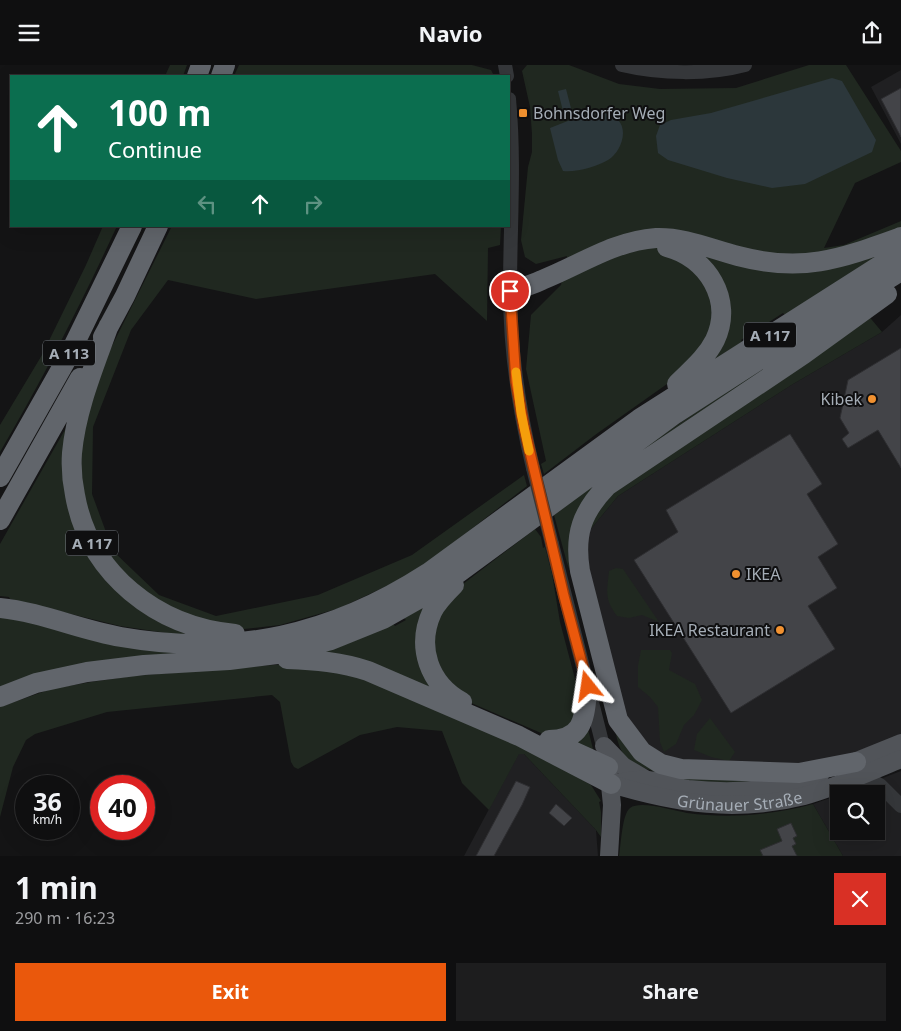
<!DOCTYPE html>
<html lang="en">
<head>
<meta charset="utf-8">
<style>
  :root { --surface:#0f0f10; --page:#1d1d1e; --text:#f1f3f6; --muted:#9b9c9f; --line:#2f2f30; --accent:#ea580c }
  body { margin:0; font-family:"Noto Sans",sans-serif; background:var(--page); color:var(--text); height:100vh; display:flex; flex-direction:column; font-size:19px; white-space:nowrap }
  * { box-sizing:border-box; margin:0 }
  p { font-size:16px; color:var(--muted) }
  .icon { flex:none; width:28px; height:28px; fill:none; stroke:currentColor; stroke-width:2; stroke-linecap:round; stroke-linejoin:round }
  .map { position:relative; height:791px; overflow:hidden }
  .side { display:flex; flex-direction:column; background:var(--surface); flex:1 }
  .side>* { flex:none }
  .top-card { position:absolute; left:10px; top:10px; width:500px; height:152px; border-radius:0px; box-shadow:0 5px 20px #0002,0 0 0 1px var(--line); background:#0b6e4f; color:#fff; overflow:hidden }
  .tools { position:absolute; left:830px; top:720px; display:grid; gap:10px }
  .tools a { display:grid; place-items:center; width:55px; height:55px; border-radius:0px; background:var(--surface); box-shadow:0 5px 20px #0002,0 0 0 1px var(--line); font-size:25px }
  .speed { position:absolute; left:15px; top:710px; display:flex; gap:10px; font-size:25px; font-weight:700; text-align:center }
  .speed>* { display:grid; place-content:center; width:65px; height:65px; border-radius:50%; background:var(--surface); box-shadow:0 5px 20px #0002,0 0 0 1px var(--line); line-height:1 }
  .speed small { font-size:12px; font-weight:400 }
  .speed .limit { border:8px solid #d22; background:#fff; color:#111 }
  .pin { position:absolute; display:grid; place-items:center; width:42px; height:42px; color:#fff; margin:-21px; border:2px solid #fff; border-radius:50%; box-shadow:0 1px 5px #0007 }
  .me { position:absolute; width:55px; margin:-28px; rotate:345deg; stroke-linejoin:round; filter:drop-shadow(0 0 4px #0008) }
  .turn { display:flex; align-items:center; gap:18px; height:105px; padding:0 15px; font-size:22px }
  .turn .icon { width:65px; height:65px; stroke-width:2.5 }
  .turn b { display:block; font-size:35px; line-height:42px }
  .lanes { display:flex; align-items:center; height:48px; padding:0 15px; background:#0003; justify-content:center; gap:25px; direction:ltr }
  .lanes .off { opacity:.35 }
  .round { display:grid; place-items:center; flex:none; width:52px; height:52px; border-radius:0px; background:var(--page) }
  .summary { display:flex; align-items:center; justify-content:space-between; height:85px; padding:0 15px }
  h1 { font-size:30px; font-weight:700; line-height:38px }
  .action { display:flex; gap:10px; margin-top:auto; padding:10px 15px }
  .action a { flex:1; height:58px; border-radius:0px; background:var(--accent); color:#fff; font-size:20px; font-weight:700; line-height:58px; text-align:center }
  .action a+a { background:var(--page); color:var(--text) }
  header { display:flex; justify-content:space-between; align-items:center; height:65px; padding:0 15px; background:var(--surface); font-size:22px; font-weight:700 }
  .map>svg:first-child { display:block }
</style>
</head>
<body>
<header><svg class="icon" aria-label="menu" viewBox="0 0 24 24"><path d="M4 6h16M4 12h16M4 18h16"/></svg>Navio<svg class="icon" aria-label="share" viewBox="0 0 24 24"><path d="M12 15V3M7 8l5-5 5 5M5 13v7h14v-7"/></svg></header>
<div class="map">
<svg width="901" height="791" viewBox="0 0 901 791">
  <rect width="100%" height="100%" fill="#141415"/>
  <!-- built -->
  <path fill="#202022" d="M901 5V79L871 22Z
    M901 250V672L806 703 723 702 656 691 622 647 585 485 590 465 618 431 793 319 882 267Z
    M519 688 524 689 596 765 598 791H464Z
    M901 706V791H843L813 739 839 730V766H876V729H841Z"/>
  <!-- green -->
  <path fill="#202820" d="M170 0H187L183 11H165Z
    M239 0H472L491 5 494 11H234Z
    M527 0H569L619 19 660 24 736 23 809 0H846L901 86V97L855 118 824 183 844 180 901 156V165L827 190 670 186 709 219 715 259 691 302 595 370 544 409 541 399 546 396 526 304 531 250 561 220 567 191 536 199 525 192 521 175 528 102 532 87V69L530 42 522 6Z
    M103 161H117C81 239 43 314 0 387V360L42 290 86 200Z
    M172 161H501L500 180 488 183 487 256 435 209 256 234 168 215 131 265 93 362 92 429 113 486 159 530 216 551 318 530 412 490 524 410 527 421 435 492 399 515 340 543 280 560 244 564H220L188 556 121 513 82 441 79 366 110 285Z
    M900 177 785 250 783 248 741 275 742 277 710 297 722 273 700 185 764 202Z
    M866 237 597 424 577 524 567 498 554 450 631 391 702 343Z
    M867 249 882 267 793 319 618 431 590 465 597 438Z
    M75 347 72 364 97 494 205 570H180L120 561 10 534 9 532 0 531V479Z
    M535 464 541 472 543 483 545 482 552 509 560 557 579 629V656L548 671 462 634 435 605 432 562 463 519Z
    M616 503 623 504 659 557 642 550 629 553 617 551C604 534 607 526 609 506Z
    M430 538 442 632 317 589 349 578 393 559 395 561 406 555 404 553Z
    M0 552 191 586 0 623Z
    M641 585H670L672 588 669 605 695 619 702 635 694 650 684 660 676 679 664 687 660 677 658 642 650 632 638 622V601Z
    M287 599 334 601 515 675 591 720 601 736 599 737 601 747V772L596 765 524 689H519L489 745 462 718 442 666 397 662 360 670 298 704 294 702 291 697 280 637 272 630 107 647 35 669 26 675 13 702 0 752V642L51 624 91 617 133 611Z
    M710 653 735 687 729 696 711 692 694 685 697 669Z
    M614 659 646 695 783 714 710 720 652 709 653 706C624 698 619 688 614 659Z
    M587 660 594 688 569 677Z
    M813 739 843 791H619C621 780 622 749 630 743 641 735 674 746 687 748 729 754 773 750 813 739Z"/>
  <!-- water -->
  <path fill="#2c373b" d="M832 13 842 16 876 75 872 87 805 119 772 123 727 113 668 95 658 88 656 71 660 60 671 55 711 48Z
    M566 24 572 47 564 50 558 26Z
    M605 46C609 49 615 51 618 55 629 66 620 88 608 95 598 101 575 108 563 106L558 95 550 63 588 48Z"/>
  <!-- building -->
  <path fill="#434448" stroke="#2e2e31" d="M901 23V72L881 34Z
    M901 283V403L878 365 848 383 842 374 849 368 840 353 848 315Z
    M790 369 822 419 807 429 838 479 818 492 837 523 808 541 835 584 731 648 634 495 678 467 666 445Z
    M516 716 530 722 522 740 494 791H476Z
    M556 739 572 753 564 761 549 748Z
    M791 758 797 771 793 773 796 779 792 781 797 791H763L760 785 782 776 777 764Z"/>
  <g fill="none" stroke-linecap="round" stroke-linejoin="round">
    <!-- minor -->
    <path stroke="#35373a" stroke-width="14" d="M505 0 507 11
      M622 0C660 9 708 10 745 0
      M509 34C515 98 510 161 510 225 510 285 519 345 533 403
      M552 479 605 689
      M862 710 880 720 901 741"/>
    <!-- major -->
    <g stroke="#515459" stroke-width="18">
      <path d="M604 681 623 701 647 715"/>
      <path d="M844 701 901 678"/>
      <path d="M617 718C627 716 637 714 647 715 661 716 674 722 688 724 733 729 778 726 820 710"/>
      <path id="s1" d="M611 719C677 739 737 748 804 731 837 722 869 707 901 694"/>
      <path d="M609 791 612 740 609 710"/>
    </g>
    <!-- highway -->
    <path stroke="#61656b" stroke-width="20" d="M197 11 201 0
      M221 11 225 0
      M667 182C707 192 734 235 715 275 706 293 691 305 677 319
      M510 226C521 223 532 220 542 215 580 200 614 176 656 173 684 172 711 184 738 191 803 208 840 194 901 172
      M109 260C94 302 76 344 72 388 71 402 72 416 75 430 89 509 157 562 235 569
      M103 272 125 231 158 161
      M0 412 69 290 132 161
      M0 455 80 313
      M454 520C446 528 437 537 432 547 416 582 429 619 462 637
      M0 543C41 547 80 565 121 572 235 592 332 570 428 508L639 354 901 187
      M287 594C315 595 341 597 368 606L519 671 611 719
      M0 632 36 618 87 607 144 600 229 595 277 589 331 575 383 554 438 523 675 349 790 275 901 206
      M549 675C586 675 584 650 588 621
      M562 681 608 702
      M856 697 799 708 681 704 661 699 642 687 618 655 580 506C574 469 582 447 607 421L804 289 887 229"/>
    <!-- minor-bridge -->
    <path stroke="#35373a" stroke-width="14" d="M533 403 552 479"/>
  </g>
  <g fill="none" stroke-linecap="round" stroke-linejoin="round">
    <defs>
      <path id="route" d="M510 226 516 317 524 362 564 531 588 621"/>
    </defs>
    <!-- route casing -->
    <use href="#route" stroke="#983908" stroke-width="12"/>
    <!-- route -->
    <use href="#route" stroke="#ea580c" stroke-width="9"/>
    <!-- slow -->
    <path stroke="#f59e0b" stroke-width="9" d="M516 307 521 348 529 386"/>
  </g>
  <!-- markers -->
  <g fill="#f19130" stroke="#0f0f10" stroke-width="2">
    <rect x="518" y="43" width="10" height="10" rx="2.5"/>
    <circle cx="872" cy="334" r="5"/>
    <circle cx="736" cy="509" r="5"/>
    <circle cx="780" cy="565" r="5"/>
  </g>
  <g text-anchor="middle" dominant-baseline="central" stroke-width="4" stroke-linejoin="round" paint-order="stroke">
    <!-- shield labels -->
    <g fill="#0f0f10" stroke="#787e84" stroke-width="1">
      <rect x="744" y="257.5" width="52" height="25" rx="4"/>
      <rect x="43" y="275.5" width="52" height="25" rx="4"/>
      <rect x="66" y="465.5" width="52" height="25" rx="4"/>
    </g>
    <g font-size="15" font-weight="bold" fill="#a5adb6">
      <text x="770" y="270">A 117</text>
      <text x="69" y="288">A 113</text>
      <text x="92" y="478">A 117</text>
    </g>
    <!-- poi labels -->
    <g font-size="16" fill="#a5adb6" stroke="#0f0f10" text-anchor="start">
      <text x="533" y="48">Bohnsdorfer Weg</text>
      <text x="862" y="334" text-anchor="end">Kibek</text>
      <text x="746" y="509">IKEA</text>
      <text x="770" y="565" text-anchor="end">IKEA Restaurant</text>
    </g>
    <!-- street labels -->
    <g font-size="16" fill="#a5adb6" stroke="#0f0f10">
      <text stroke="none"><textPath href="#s1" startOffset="131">Grünauer Straße</textPath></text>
    </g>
  </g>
</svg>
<div class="tools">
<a><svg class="icon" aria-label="search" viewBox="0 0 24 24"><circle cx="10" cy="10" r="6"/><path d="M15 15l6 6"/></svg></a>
</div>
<div class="speed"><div>36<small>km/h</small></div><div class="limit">40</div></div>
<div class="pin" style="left:510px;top:226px;background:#d93025"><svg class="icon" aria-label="arrive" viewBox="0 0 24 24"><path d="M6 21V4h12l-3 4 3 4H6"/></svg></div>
<svg class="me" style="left:588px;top:621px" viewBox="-20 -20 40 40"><path d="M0-17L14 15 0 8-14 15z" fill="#ea580c" stroke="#fff" stroke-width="4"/></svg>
<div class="top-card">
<div class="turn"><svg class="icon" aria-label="ahead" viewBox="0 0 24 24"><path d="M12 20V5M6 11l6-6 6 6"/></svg><div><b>100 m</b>Continue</div></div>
<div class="lanes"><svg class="icon off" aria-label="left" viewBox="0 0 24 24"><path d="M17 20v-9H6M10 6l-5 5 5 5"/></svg><svg class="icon" aria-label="ahead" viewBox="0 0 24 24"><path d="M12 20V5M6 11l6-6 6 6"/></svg><svg class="icon off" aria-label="right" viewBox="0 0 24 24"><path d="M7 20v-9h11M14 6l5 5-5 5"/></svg></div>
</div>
</div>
<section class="side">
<div class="summary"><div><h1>1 min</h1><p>290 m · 16:23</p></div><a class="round" style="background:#d93025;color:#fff"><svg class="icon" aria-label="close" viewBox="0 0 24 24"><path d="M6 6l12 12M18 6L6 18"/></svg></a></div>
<div class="action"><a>Exit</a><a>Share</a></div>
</section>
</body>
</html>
